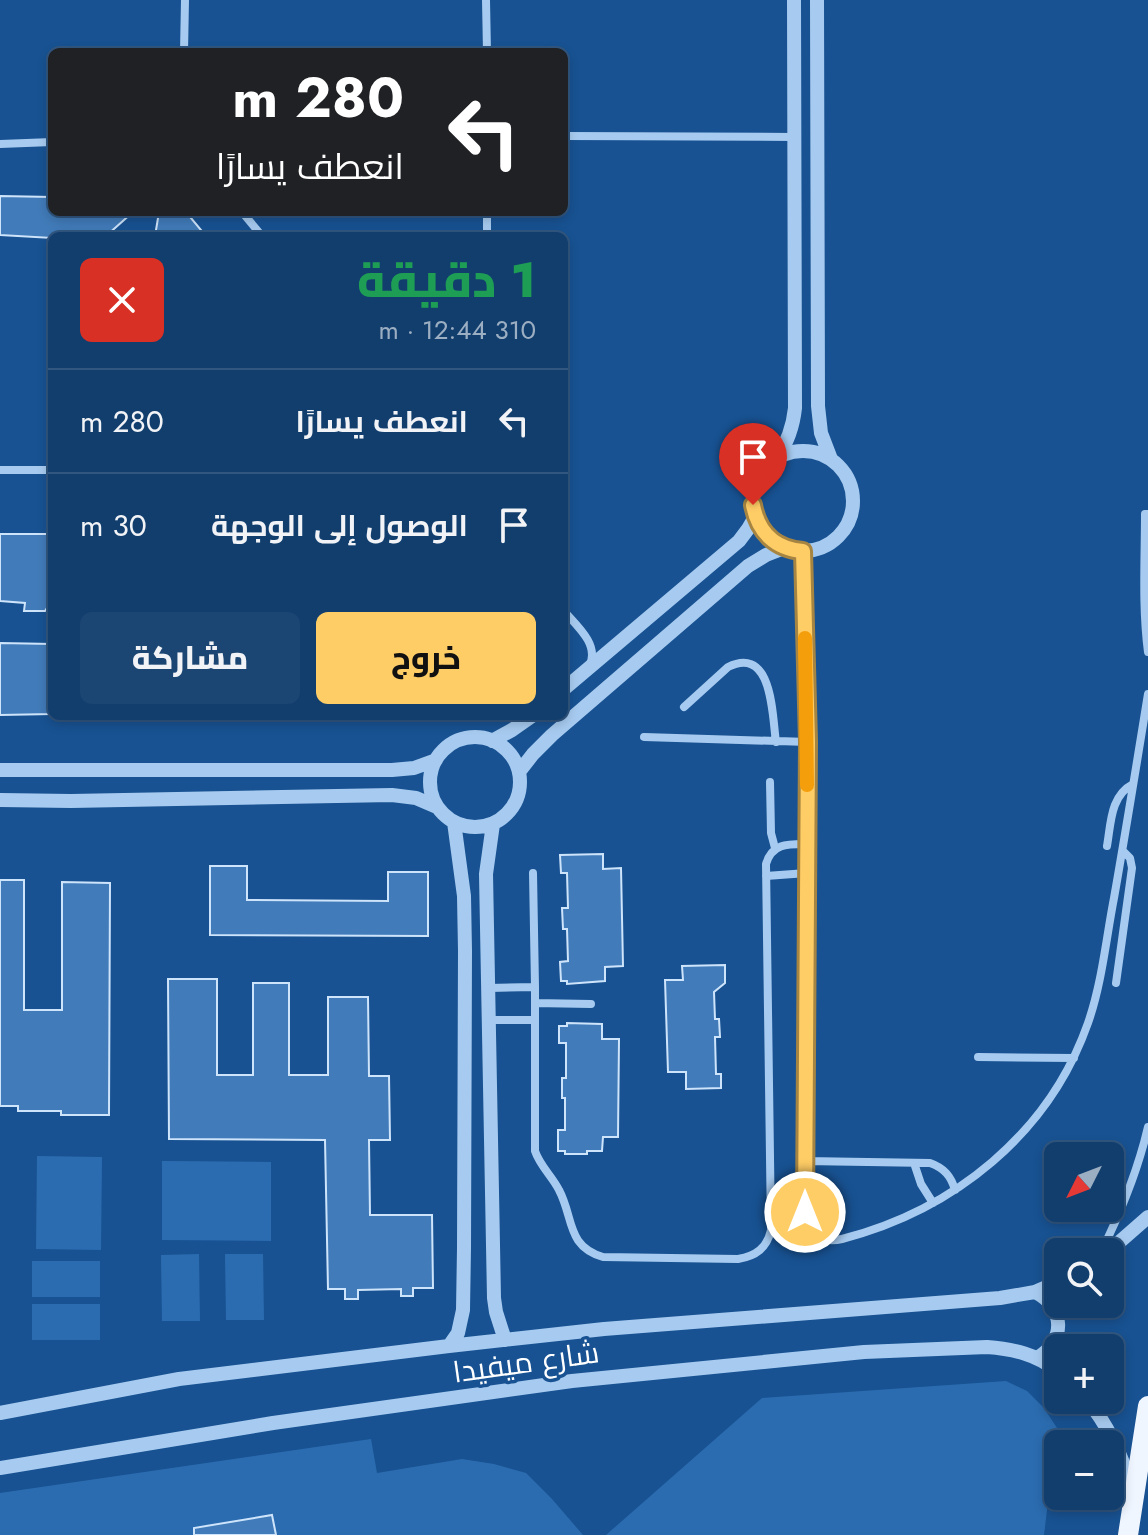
<!DOCTYPE html>
<html lang="ar">
<head>
<meta charset="utf-8">
<style>
  :root { --surface:#123e6e; --page:#1b4573; --text:#f1f3f6; --muted:#9caec2; --line:#315781; --accent:#ffcd66 }
  body { margin:0; font-family:Jost,Cairo,sans-serif; background:var(--page); color:var(--text); direction:rtl; height:100vh; display:flex; flex-direction:column; font-size:30px; white-space:nowrap }
  * { box-sizing:border-box; margin:0 }
  p { font-size:26px; color:var(--muted) }
  .icon { flex:none; width:44px; height:44px; fill:none; stroke:currentColor; stroke-width:2; stroke-linecap:round; stroke-linejoin:round }
  .map { position:relative; flex:1; overflow:hidden; direction:ltr }
  .drawer { position:absolute; left:48px; top:232px; width:520px; height:488px; display:flex; flex-direction:column; background:var(--surface); border-radius:12px; box-shadow:0 4px 12px #0003,0 0 0 2px var(--line); direction:rtl }
  .drawer>* { flex:none }
  .hud { position:absolute; left:48px; top:48px; width:520px; height:168px; border-radius:12px; box-shadow:0 4px 12px #0003,0 0 0 2px var(--line); direction:rtl; background:#202124; color:#fff; overflow:hidden }
  .needle { width:52px; rotate:228deg }
  .controls { position:absolute; left:1044px; top:1142px; display:grid; gap:16px }
  .controls a { display:grid; place-items:center; width:80px; height:80px; border-radius:12px; background:var(--surface); box-shadow:0 4px 12px #0003,0 0 0 2px var(--line); font-size:40px }
  .pin { position:absolute; display:grid; place-items:center; width:68px; height:68px; color:#fff; margin:-82px -34px; border-radius:50% 50% 50% 0; rotate:-45deg; box-shadow:0 0 8px #0007 }
  .pin .icon { rotate:45deg }
  .me { position:absolute; width:88px; margin:-44px; rotate:0deg; stroke-linejoin:round; filter:drop-shadow(0 0 6px #0008) }
  .turn { display:flex; align-items:center; gap:28px; height:168px; padding:0 32px; font-size:36px }
  .turn .icon { width:104px; height:104px; stroke-width:2.5 }
  .turn b { display:block; font-size:56px; line-height:68px }
  .round { display:grid; place-items:center; flex:none; width:84px; height:84px; border-radius:12px; background:var(--page) }
  .overview { display:flex; align-items:center; justify-content:space-between; height:136px; padding:0 32px }
  h1 { font-size:48px; font-weight:800; line-height:60px; color:#1e9e55 }
  .primary-button { display:flex; gap:16px; margin-top:auto; padding:16px 32px }
  .primary-button a { flex:1; height:92px; border-radius:12px; background:var(--accent); color:#111; font-size:32px; font-weight:800; line-height:92px; text-align:center }
  .primary-button a+a { background:var(--page); color:var(--text) }
  ul { padding:0; list-style:none }
  li { display:flex; align-items:center; gap:24px; height:104px; padding:0 32px; border-top:2px solid var(--line) }
  li div { flex:1 }
  li b { display:block; font-size:30px }
  li em { font-style:normal }
  .map>svg:first-child { display:block }
</style>
</head>
<body>
<div class="map">
<svg width="1148" height="1535" viewBox="0 0 1148 1535">
  <rect width="100%" height="100%" fill="#185292"/>
  <!-- garden -->
  <path fill="#2b6cb0" d="M37 1156 102 1157 101 1250 36 1249Z
    M162 1161 271 1162V1241L162 1240Z
    M199 1254 200 1321H162L161 1255Z
    M225 1254H263L264 1320H226Z
    M32 1261H100V1297H32Z
    M32 1304H100V1340H32Z
    M1006 1381 1027 1391 1044 1408 1057 1428 1044 1535H606L762 1398Z
    M371 1439 377 1473 462 1459 494 1464 526 1473 552 1499 583 1535H0V1493Z"/>
  <!-- building -->
  <path fill="#417bb9" stroke="#cee4fb" stroke-width="2" d="M0 196 52 197V212H133L106 236H52V238L0 235Z
    M159 212H186L206 236H155Z
    M0 534H52V600L45 611H24L25 603 0 601Z
    M0 643 52 644V714L0 715Z
    M603 854V869L621 868 623 966 605 967V981L567 984V981H561L560 962 568 961 567 929H563L562 908H568L567 873H561L560 855Z
    M210 866H247V900L388 901V872H428V936L210 935Z
    M0 880H24V1010H62V882L110 883 109 1115H61V1111H18V1106H0Z
    M725 965V983L714 992 715 1019H719L720 1037H715L716 1074H721V1088L686 1089V1072H668L665 980H683L682 966Z
    M168 979H217V1075H253V983H289V1075H328V997H368L369 1076H389L390 1140H369L370 1215H432L433 1288H413V1296H401V1289L358 1290V1299H345V1289H328L325 1140 169 1139Z
    M567 1023 602 1024V1039H619L618 1137H603L602 1151H587V1154H565V1151H558V1130H565V1098H562V1078H566V1043H559V1026H567Z
    M272 1515 276 1535H194V1528Z"/>
  <g fill="none" stroke-linecap="round" stroke-linejoin="round">
    <!-- minor -->
    <path stroke="#a7cbf0" stroke-width="8" d="M486 0 487 52
      M184 52 185 0
      M564 136 794 137
      M0 144 52 142
      M242 212 262 236
      M487 236V212
      M0 470H52
      M1148 514H1145C1145 559 1142 606 1148 652
      M803 551 808 742 805 1212C806 1233 821 1244 842 1239 954 1210 1049 1134 1088 1023 1102 983 1106 939 1114 898 1126 830 1137 762 1148 694
      M564 611C576 625 599 644 590 664
      M684 707 728 667C773 645 772 715 776 742
      M644 737 808 742
      M770 782 771 833 775 848
      M1107 846C1111 824 1110 796 1133 784
      M533 873 535 987V1151C540 1166 552 1176 559 1190 574 1218 566 1246 603 1257L738 1259C756 1256 767 1248 771 1230L766 864C772 843 788 844 807 844
      M766 876 807 873
      M1116 983 1132 868 1130 858 1123 851
      M489 988 535 987
      M535 1003 591 1004
      M490 1020H535
      M978 1057 1074 1058
      M805 1161 930 1163C944 1168 951 1176 955 1190
      M914 1163 921 1184 933 1203
      M1101 1252C1121 1212 1138 1170 1148 1127"/>
    <!-- tertiary -->
    <path stroke="#a7cbf0" stroke-width="14" d="M817 0 818 406 821 433 831 459
      M753 501a50 50 0 1 1 100 0a50 50 0 1 1-100 0Z
      M777 457C788 442 793 427 795 408L794 0
      M564 689 739 541 748 529 755 517
      M430 782a45 45 0 1 1 90 0a45 45 0 1 1-90 0Z
      M492 741 512 730 532 716
      M0 770H392L414 768 436 760
      M519 772 533 754 552 735 748 566 766 555 784 548
      M0 800 71 801 392 795 416 798 437 807
      M493 824 486 874 494 1298 496 1312 505 1340
      M1108 1252 1148 1217
      M1035 1292C1065 1307 1066 1341 1037 1358
      M449 1346 458 1333 463 1310 464 1248 465 951 464 896 454 822
      M1087 1400C1110 1427 1123 1458 1133 1492
      M0 1413 179 1379 449 1346 604 1329 1000 1298 1035 1292 1058 1282
      M0 1468 273 1423 572 1381 864 1352 987 1347C1012 1349 1038 1354 1058 1372"/>
    <!-- primary -->
    <path stroke="#f0f6ff" stroke-width="20" d="M1128 1535 1148 1406"/>
  </g>
  <g fill="none" stroke-linecap="round" stroke-linejoin="round">
    <defs>
      <path id="route" d="M753 505C758 532 775 549 803 551L808 742 805 1212"/>
    </defs>
    <!-- route casing -->
    <use href="#route" stroke="#a68542" stroke-width="20"/>
    <!-- route -->
    <use href="#route" stroke="#ffcd66" stroke-width="14"/>
    <!-- slow -->
    <path stroke="#f59e0b" stroke-width="14" d="M805 638 807 785"/>
  </g>
  <g text-anchor="middle" dominant-baseline="central" stroke-width="7" stroke-linejoin="round" paint-order="stroke">
    <!-- street labels -->
    <g font-size="30" fill="#fff" stroke="#185292">
      <text transform="translate(526 1362) rotate(-8)">شارع ميفيدا</text>
    </g>
  </g>
</svg>
<div class="controls">
<a><svg class="needle" viewBox="-14 -14 28 28"><path d="M0-13l5 13h-10z" fill="#e53935"/><path d="M0 13l5-13h-10z" fill="#9caec2"/></svg></a>
<a><svg class="icon" aria-label="search" viewBox="0 0 24 24"><circle cx="10" cy="10" r="6"/><path d="M15 15l6 6"/></svg></a>
<a>+</a>
<a>−</a>
</div>
<div class="pin" style="left:753px;top:505px;background:#d93025"><svg class="icon" aria-label="arrive" viewBox="0 0 24 24"><path d="M6 21V4h12l-3 4 3 4H6"/></svg></div>
<svg class="me" style="left:805px;top:1212px" viewBox="-20 -20 40 40"><circle r="17" fill="#ffcd66" stroke="#fff" stroke-width="3"/><path d="M0-11L8 9 0 5-8 9z" fill="#fff"/></svg>
<div class="hud">
<div class="turn"><svg class="icon" aria-label="left" viewBox="0 0 24 24"><path d="M17 20v-9H6M10 6l-5 5 5 5"/></svg><div><b>280 m</b>انعطف يسارًا</div></div>
</div>
<section class="drawer">
<div class="overview"><div><h1>1 دقيقة</h1><p>310 m · 12:44</p></div><a class="round" style="background:#d93025;color:#fff"><svg class="icon" aria-label="close" viewBox="0 0 24 24"><path d="M6 6l12 12M18 6L6 18"/></svg></a></div>
<ul>
<li><svg class="icon" aria-label="left" viewBox="0 0 24 24"><path d="M17 20v-9H6M10 6l-5 5 5 5"/></svg><div><b>انعطف يسارًا</b></div><em>280 m</em></li>
<li><svg class="icon" aria-label="arrive" viewBox="0 0 24 24"><path d="M6 21V4h12l-3 4 3 4H6"/></svg><div><b>الوصول إلى الوجهة</b></div><em>30 m</em></li>
</ul>
<div class="primary-button"><a>خروج</a><a>مشاركة</a></div>
</section>
</div>
</body>
</html>
